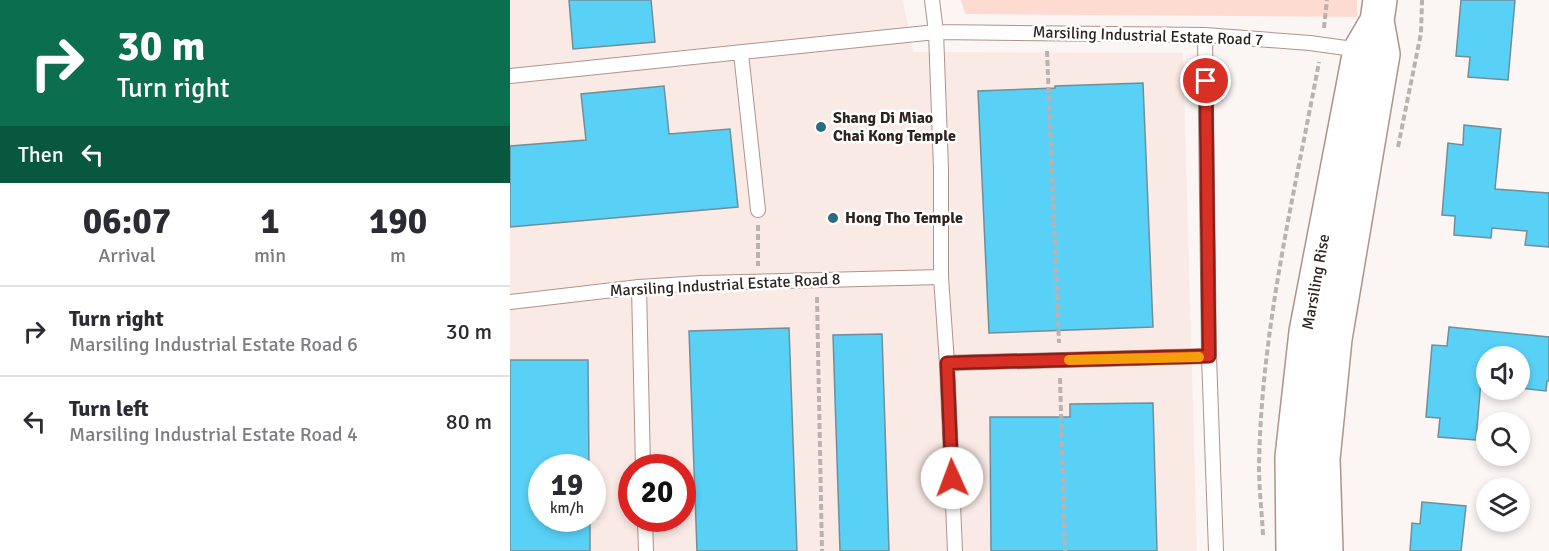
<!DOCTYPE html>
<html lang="en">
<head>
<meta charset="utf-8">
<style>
  :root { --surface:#fff; --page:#f7f7f7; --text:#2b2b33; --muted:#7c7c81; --line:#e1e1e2 }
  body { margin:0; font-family:Signika,sans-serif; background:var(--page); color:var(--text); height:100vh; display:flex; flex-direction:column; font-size:22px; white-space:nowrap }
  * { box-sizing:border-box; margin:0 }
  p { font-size:20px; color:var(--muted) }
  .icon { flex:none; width:33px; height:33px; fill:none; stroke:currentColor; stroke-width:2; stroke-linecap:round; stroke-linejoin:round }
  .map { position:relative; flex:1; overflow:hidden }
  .details { display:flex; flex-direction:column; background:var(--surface); width:510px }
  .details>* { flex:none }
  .top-card { background:#0b6e4f; color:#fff; overflow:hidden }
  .tools { position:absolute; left:966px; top:346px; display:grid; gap:12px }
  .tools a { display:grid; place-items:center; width:54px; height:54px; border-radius:50%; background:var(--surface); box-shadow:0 3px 9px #0003; font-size:30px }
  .speed { position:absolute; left:18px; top:454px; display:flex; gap:12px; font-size:30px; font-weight:700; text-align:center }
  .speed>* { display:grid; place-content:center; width:78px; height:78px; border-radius:50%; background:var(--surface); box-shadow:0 3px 9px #0003; line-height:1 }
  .speed small { font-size:15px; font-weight:400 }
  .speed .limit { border:9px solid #d22; background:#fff; color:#111 }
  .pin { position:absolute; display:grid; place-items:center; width:51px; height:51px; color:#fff; margin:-26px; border:3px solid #fff; border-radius:50%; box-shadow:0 2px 6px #0007 }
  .me { position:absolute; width:66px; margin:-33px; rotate:358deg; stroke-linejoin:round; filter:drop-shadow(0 0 4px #0008) }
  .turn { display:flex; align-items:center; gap:21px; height:126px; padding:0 18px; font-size:27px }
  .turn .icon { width:78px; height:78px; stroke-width:2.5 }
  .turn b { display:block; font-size:42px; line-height:51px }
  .then { display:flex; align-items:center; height:57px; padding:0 18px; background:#0003; gap:12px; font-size:22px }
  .eta { display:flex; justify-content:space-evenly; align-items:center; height:102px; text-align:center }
  .eta b { font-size:36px; font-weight:700; line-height:42px }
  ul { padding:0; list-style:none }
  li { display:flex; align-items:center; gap:18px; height:90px; padding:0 18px; border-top:2px solid var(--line) }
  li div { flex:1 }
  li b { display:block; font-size:22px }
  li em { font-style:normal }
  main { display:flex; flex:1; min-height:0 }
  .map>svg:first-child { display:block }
</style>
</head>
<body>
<main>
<section class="details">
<div class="top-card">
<div class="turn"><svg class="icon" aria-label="right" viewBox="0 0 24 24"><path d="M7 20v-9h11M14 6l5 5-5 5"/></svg><div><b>30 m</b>Turn right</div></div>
<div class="then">Then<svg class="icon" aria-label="left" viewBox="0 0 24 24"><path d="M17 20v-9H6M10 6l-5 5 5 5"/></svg></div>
</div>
<div class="eta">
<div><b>06:07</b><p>Arrival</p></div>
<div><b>1</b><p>min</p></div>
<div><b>190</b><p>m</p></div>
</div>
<ul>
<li><svg class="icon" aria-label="right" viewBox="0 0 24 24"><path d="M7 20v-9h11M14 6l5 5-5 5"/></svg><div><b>Turn right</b><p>Marsiling Industrial Estate Road 6</p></div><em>30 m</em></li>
<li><svg class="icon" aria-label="left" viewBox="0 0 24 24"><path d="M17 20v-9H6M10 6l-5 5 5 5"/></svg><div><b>Turn left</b><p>Marsiling Industrial Estate Road 4</p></div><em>80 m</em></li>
</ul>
</section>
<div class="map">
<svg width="1039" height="551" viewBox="0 0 1039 551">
  <rect width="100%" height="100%" fill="#fbf5f3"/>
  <!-- built -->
  <path fill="#faeae5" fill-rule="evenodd" d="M0 0H393L403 52 673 53 687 551H0ZM32 468H82V519H32ZM122 468H172V519H122Z"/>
  <!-- green -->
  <path fill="#fedbd1" d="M451 0H847V17L455 14Z"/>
  <!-- building -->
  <path fill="#59d1f7" stroke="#718e98" stroke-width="1.5" d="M59 0H141L145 42 63 49Z
    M951 0H1005L998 80 958 77 960 57 946 56Z
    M633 83 643 327 479 333 468 91 545 88V86Z
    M154 86 159 134 220 129 228 207 0 227V146L76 140 71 94Z
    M954 125 991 129 985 189 1039 193V247L1015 245 1017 231 982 228 981 238 944 235 945 216 932 215 938 143 953 145Z
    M939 327 1039 337V381H1037L1036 391 1010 388V357H973L966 440 928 437 930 418 916 417 922 345 937 346Z
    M279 328 287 551H187L179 331Z
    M372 334 379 551H330L323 335Z
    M0 360H78L79 468H32V519H80V551H0Z
    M643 403 647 551H481L480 417H560V404Z
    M912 502 956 506 951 551H900L902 523 910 524Z"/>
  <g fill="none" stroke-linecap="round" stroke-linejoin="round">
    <defs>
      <path id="service" d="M422 0 426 32 431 169V277L437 363 445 551
        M695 35 699 356 706 551
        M231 53 248 210
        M0 76 426 32 695 35 800 43 850 50
        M129 287 133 468
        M0 302 129 287 191 283 431 277
        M437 363 699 356
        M135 519 136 551"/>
      <path id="tertiary" d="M783 551 782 457 796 332 850 50 867 21
        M816 551 813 459 825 339 873 54 867 21 870 0"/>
    </defs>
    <!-- service casing -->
    <use href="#service" stroke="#af938a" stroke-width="16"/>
    <!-- tertiary casing -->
    <use href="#tertiary" stroke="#af938a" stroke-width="36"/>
    <!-- path -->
    <path stroke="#bab2b0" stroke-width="4" stroke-dasharray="6 3" stroke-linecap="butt" d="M814 28 817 0
      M537 51 549 343
      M888 147 911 33 912 0
      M248 225V266
      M307 297 312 551
      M550 378 555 551
      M753 535C752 513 749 490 749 467 751 330 784 196 809 62"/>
    <!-- service -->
    <use href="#service" stroke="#fff" stroke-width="14"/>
    <!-- tertiary -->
    <use href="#tertiary" stroke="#fff" stroke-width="33"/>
  </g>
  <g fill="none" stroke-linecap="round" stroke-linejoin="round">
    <defs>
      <path id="route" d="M442 478 437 363 699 356 696 81"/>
    </defs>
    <!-- route casing -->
    <use href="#route" stroke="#8d1f18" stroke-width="15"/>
    <!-- route -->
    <use href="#route" stroke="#d93025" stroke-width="10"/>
    <!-- slow -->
    <path stroke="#f59e0b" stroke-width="10" d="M559 360 689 357"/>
  </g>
  <!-- markers -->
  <g fill="#2b6b7f" stroke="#fff" stroke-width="2">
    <circle cx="311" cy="127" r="6"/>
    <circle cx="323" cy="218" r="6"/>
  </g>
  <g text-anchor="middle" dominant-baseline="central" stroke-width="5" stroke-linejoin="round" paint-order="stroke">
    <!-- street labels -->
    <g font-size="16" fill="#2e231f" stroke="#fff">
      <text transform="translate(638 36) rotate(2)">Marsiling Industrial Estate Road 7</text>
      <text transform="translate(806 282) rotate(-80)">Marsiling Rise</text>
      <text transform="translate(215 285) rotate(-3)">Marsiling Industrial Estate Road 8</text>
    </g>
    <!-- poi labels -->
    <g font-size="16" font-weight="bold" fill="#2e231f" stroke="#fff" text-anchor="start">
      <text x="323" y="118">Shang Di Miao<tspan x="323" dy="18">Chai Kong Temple</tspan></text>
      <text x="335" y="218">Hong Tho Temple</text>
    </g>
  </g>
</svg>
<div class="tools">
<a><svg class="icon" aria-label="sound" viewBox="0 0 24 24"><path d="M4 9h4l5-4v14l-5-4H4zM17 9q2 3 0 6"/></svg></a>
<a><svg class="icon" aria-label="search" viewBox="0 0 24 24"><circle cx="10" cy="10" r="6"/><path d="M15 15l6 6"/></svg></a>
<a><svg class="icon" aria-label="layers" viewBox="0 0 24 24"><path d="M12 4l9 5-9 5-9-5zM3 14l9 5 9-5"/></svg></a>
</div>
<div class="speed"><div>19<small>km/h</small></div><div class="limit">20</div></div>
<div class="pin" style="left:696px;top:81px;background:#d93025"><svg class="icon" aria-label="arrive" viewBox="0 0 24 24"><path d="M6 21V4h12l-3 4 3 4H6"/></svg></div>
<svg class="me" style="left:442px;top:478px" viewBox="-20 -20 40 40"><circle r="19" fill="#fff"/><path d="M0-13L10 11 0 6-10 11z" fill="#d93025"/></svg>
</div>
</main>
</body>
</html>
